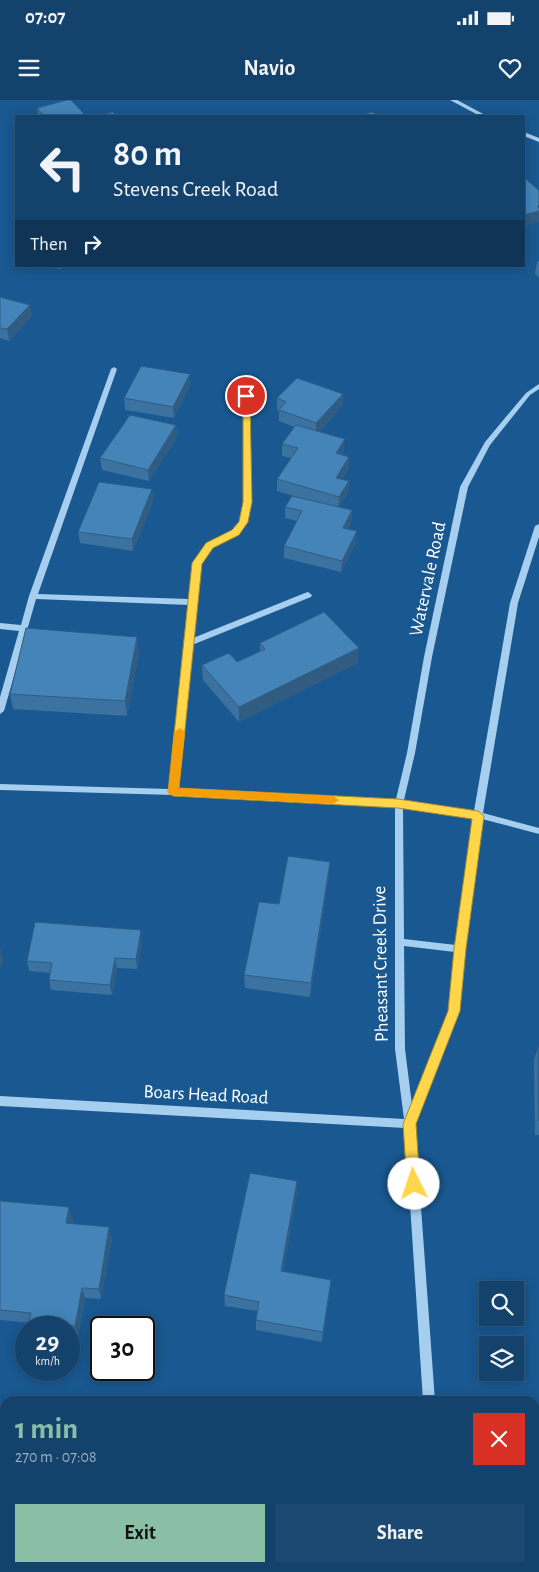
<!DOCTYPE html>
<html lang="en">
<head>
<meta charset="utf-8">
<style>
  :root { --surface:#13426c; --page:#1c4972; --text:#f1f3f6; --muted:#9db0c2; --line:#325b7f; --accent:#8abfa5 }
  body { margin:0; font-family:"Alegreya Sans",sans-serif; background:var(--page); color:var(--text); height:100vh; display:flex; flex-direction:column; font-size:19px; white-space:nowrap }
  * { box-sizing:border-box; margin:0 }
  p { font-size:16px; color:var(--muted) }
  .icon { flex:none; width:28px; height:28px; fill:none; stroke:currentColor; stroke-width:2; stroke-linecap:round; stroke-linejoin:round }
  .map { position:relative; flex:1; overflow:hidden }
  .sheet { position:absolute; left:0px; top:1296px; width:540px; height:176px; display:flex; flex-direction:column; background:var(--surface); border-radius:15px 15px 0 0; box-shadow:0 2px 12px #0003,0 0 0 1px var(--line) }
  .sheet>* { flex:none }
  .hud { position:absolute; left:15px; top:15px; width:510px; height:152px; border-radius:0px; box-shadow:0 2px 12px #0003,0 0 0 1px var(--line); background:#13426c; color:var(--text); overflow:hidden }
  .fabs { position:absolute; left:479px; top:1181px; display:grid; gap:10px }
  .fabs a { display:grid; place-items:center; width:45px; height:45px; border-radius:0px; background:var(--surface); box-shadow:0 2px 12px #0003,0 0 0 1px var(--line); font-size:25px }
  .speed { position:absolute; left:15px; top:1216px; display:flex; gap:10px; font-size:25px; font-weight:700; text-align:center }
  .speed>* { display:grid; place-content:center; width:65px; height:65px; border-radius:50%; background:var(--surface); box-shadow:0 2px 12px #0003,0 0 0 1px var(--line); line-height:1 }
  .speed small { font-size:12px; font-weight:400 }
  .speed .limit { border:2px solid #111; border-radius:8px; background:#fff; color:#111 }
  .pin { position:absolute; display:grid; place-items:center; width:42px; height:42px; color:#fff; margin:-21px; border:2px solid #fff; border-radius:50%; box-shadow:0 1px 5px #0007 }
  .me { position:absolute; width:55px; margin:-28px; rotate:356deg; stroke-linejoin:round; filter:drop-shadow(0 0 4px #0008) }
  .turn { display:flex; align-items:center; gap:18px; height:105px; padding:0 15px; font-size:22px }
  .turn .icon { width:65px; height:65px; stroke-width:2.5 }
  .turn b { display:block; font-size:35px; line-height:42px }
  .then { display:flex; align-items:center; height:48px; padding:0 15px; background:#0003; gap:10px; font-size:19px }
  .round { display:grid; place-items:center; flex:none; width:52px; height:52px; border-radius:0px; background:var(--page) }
  .summary { display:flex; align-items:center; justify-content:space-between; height:85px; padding:0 15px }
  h1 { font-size:30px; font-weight:700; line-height:38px; color:var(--accent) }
  .action { display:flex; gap:10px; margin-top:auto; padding:10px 15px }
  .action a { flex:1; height:58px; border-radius:0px; background:var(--accent); color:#111; font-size:20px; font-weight:700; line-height:58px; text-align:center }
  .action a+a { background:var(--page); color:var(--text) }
  .status { display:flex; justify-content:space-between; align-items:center; height:35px; padding:0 25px; background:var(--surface); direction:ltr }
  .status svg { height:14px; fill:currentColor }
  header { display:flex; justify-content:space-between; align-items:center; height:65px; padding:0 15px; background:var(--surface); font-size:22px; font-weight:700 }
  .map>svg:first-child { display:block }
</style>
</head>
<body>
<div class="status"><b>07:07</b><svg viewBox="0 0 49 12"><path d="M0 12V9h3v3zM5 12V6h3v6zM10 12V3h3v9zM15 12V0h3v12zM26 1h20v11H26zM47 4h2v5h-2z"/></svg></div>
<header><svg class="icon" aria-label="menu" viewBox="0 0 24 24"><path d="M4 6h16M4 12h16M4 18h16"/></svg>Navio<svg class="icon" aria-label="heart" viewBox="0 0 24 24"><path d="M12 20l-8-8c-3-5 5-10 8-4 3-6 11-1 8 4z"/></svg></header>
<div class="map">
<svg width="539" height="1472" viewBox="0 0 539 1472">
  <rect width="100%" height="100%" fill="#195890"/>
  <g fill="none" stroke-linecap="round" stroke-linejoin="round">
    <!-- minor -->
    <path fill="#a6ceef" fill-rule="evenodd" d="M450 0H457L487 16H480Z
      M524 32 539 38V42L524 36Z
      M114 267 117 269 38 494 189 499 193 463 206 443 232 430 239 421 244 402 243 279 244 278H248L252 402 247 422 238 434 212 447 201 463 193 538 305 493 308 492 312 495 311 497 192 545 178 689 396 699 407 653 424 557 460 387 485 342 526 293 539 284V289L530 295 490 345 468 387 432 557 415 653 404 700 474 711 510 503 535 426 539 424V437L518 503 483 713 539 728V734L482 719 465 849 459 911 415 1024 435 1301H423L405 1028 0 1006V996L404 1019 395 949V706L173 695 0 690V684L169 689 189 505 36 499 4 611 0 614V597L19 531 0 529V523L21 525 29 496 111 269ZM403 707 473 718 456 845 404 839ZM404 846 455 852 449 911 412 1005 405 949Z
      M434 1468H446V1472H434Z"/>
  </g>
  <!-- wall -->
  <path fill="#3b729f" d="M37 8 86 16H38Z
    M539 161V178L535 173 537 162Z
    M38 166H63L61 169Z
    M0 197 32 216 9 241 0 238Z
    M190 285 174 318 125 310 124 298Z
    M343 294 342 306 319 332 344 350 342 355 349 368 342 379 349 381 348 393 339 407 352 410 351 422 348 429 356 442 341 472 284 458V446L297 421 285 418V407L297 397 277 391V379L291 358 282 356V344L294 327 279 321V311L277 310V298Z
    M176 325 177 337 149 381 102 370 100 358Z
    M152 389 153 401 133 451 80 443 78 432Z
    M137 537 139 552 127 616 13 609 10 594Z
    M260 543 358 563 239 622 203 580 202 565 237 562 260 551Z
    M330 762 329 776 310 897 245 888 244 875 279 804Z
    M142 840 137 869 117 868 112 895 51 890 49 880 50 873 29 871 27 861Z
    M538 947H539V1035H535L534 960Z
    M297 1081V1092L283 1171 330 1190 322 1242 256 1230V1220L257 1211 225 1206 224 1195Z
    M0 1101 73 1119 72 1124 112 1138 101 1199 85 1198 78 1236 69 1235V1228H32L30 1223 0 1220Z"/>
  <!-- shaded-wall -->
  <path fill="#305c82" d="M537 106H539V122L524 126V115Z
    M30 205 32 216 9 241 7 229Z
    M190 274V285L174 318 173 307Z
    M343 294 342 306 316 335V323Z
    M176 325 177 337 149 381 148 370Z
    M345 339 344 350 335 365 336 353Z
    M349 357V368L335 389 336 378Z
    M349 381 348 393 338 409 339 397Z
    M152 389 153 401 133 451 132 439Z
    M352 410 351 422 343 439V428Z
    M357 431 356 442 341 472 342 461Z
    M137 537 139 552 127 616 125 601Z
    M359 548 358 563 239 622V607Z
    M330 762 329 776 310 897 311 883Z
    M141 830 142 840 137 869 136 859Z
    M0 847 3 860 0 871Z
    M115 858 117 868 112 895 110 885Z
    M297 1081V1092L281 1181V1171Z
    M69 1107 73 1119 69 1134 66 1123Z
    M109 1127 112 1138 101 1199 99 1189Z
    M331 1180 330 1190 322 1242 323 1232Z
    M82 1188 85 1198 78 1236 75 1226Z
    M100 1468H104V1472H100Z"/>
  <!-- building -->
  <path fill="#4584b9" stroke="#305c82" d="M67 0H71L86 16H44L37 8Z
    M113 12 117 16H98Z
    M373 12 377 16H355Z
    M524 77 539 91V106H537L539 108V111L524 115Z
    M0 197 30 205 7 229 0 228Z
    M141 266 190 274 173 307 124 298Z
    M297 278 343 294 316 323 279 310 286 302 277 298Z
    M130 315 176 325 148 370 100 358Z
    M296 325 345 339 336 353 349 357 336 378 349 381 339 397 277 379 298 348 282 344Z
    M99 382 152 389 132 439 78 432Z
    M292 396 352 410 343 428 357 431 342 461 284 446 302 411 285 407Z
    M324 512 359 548 239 607 202 565 229 553 237 562 265 549 260 543Z
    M26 528 137 537 125 601 10 594Z
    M288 756 330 762 311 883 244 875 259 802 279 804Z
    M35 822 141 830 136 859 115 858 110 885 49 880 52 863 27 861Z
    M538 947H539V1021Z
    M250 1073 297 1081 281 1171 331 1180 323 1232 256 1220 259 1202 224 1195Z
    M0 1101 69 1107 66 1123 109 1127 99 1189 82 1188 75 1226 29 1222 31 1213 0 1210Z
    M0 1433H5V1468H100V1472H0Z
    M158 1468H333L334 1472H157Z"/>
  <!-- route -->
  <path fill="#ffd54a" stroke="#a68a30" d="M243 294H249L250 296 252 402 248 422 239 435 213 448 202 464 179 688 398 699 478 711 484 716 466 849 460 911 416 1024 420 1084 418 1088 414 1090 409 1088 407 1084 403 1024 448 911 454 849 472 719 398 708 173 696 168 692 192 463 206 443 232 430 239 422 243 402Z"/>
  <!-- slow -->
  <path fill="#f59e0b" d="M180 628 185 632 179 688 333 696 339 700 333 704 169 695 168 692 174 632Z"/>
  <g text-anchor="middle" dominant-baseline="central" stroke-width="5" stroke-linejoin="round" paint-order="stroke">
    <!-- street labels -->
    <g font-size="19" fill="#fff" stroke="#195890">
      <text transform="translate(428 479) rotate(-78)">Watervale Road</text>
      <text transform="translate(381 864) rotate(-91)">Pheasant Creek Drive</text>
      <text transform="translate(206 995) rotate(3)">Boars Head Road</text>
    </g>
  </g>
</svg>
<div class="fabs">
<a><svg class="icon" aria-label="search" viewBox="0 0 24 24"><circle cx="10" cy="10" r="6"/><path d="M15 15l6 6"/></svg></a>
<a><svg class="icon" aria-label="layers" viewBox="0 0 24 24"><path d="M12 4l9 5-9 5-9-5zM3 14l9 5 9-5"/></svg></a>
</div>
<div class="speed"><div>29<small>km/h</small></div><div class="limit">30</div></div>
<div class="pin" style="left:246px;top:296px;background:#d93025"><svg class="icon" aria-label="arrive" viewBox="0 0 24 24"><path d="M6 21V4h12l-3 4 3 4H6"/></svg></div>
<svg class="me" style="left:414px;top:1084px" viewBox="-20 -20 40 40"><circle r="19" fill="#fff"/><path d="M0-13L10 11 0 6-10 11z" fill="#ffd54a"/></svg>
<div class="hud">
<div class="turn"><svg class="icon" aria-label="left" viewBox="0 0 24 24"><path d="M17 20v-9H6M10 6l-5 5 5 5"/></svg><div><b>80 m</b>Stevens Creek Road</div></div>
<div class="then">Then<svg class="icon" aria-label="right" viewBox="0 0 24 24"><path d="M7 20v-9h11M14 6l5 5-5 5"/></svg></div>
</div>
<section class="sheet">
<div class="summary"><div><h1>1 min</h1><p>270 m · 07:08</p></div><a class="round" style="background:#d93025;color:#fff"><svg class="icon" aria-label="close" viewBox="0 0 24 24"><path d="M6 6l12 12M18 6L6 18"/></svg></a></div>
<div class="action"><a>Exit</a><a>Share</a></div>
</section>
</div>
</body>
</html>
